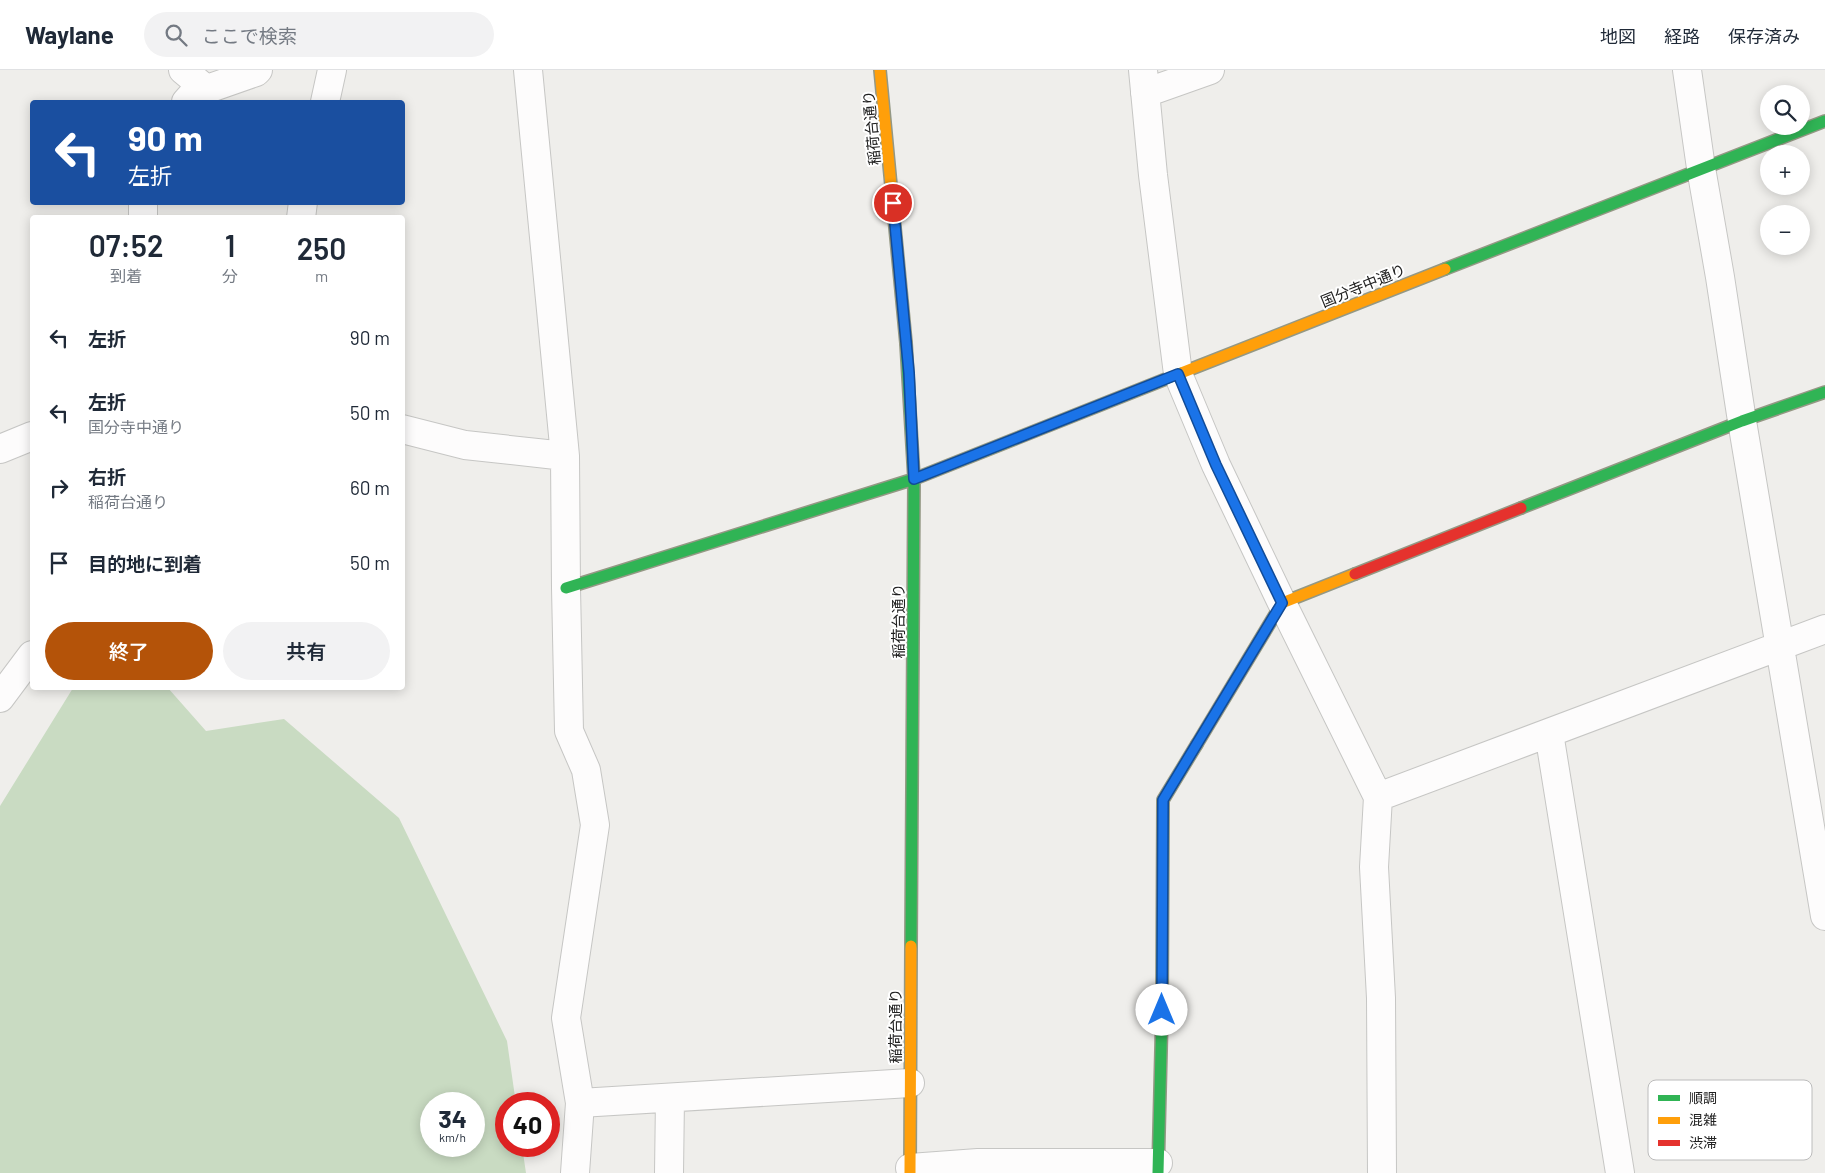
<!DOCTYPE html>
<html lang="ja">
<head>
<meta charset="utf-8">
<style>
  :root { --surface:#fff; --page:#f2f2f3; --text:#1f2937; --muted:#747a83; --line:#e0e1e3; --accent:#b45309 }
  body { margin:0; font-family:Barlow,"Noto Sans JP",sans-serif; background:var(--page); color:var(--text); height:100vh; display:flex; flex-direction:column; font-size:19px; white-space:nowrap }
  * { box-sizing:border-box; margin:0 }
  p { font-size:16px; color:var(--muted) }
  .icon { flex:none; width:28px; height:28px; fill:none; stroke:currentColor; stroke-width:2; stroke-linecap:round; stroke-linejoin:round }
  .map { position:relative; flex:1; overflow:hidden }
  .panel { position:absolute; left:30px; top:145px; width:375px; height:475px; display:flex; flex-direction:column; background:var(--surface); border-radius:5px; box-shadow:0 2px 12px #0003 }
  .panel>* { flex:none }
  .banner { position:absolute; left:30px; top:30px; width:375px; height:105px; border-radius:5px; box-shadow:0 2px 12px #0003; background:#1a4fa0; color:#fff; overflow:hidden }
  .fabs { position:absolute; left:1760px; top:15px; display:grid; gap:10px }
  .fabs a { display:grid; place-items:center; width:50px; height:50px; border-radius:50%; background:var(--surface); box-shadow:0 2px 12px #0003; font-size:25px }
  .speed { position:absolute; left:420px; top:1022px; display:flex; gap:10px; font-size:25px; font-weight:700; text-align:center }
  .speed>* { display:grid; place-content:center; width:65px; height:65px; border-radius:50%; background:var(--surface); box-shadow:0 2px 12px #0003; line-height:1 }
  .speed small { font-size:12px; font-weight:400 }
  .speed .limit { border:8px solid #d22; background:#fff; color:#111 }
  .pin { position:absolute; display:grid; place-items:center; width:42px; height:42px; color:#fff; margin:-21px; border:2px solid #fff; border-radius:50%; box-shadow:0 1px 5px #0007 }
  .me { position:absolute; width:55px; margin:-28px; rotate:0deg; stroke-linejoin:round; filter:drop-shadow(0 0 4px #0008) }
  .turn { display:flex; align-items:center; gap:18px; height:105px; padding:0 15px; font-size:22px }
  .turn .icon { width:65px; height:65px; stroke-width:2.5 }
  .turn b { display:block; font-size:35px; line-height:42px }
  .eta { display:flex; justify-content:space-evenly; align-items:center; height:85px; text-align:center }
  .eta b { font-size:30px; font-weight:600; line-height:35px }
  .cta { display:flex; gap:10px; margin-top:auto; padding:10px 15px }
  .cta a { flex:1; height:58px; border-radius:30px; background:var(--accent); color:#fff; font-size:20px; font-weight:600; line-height:58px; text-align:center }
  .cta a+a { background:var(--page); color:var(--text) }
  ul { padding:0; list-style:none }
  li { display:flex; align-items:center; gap:15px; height:75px; padding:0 15px }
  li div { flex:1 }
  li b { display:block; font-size:19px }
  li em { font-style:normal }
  header { display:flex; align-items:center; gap:30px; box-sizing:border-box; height:70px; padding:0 25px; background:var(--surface); border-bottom:1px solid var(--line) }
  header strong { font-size:24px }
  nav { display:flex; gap:28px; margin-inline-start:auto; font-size:18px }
  .search { width:350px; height:45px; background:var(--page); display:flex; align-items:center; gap:12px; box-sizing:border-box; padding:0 18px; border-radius:28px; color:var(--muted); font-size:19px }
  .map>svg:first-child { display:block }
</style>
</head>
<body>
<header>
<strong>Waylane</strong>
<div class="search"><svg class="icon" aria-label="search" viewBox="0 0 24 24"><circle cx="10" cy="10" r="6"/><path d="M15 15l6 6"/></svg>ここで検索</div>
<nav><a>地図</a><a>経路</a><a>保存済み</a></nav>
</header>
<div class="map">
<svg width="1825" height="1103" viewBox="0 0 1825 1103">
  <rect width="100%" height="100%" fill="#efeeeb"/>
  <!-- forest -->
  <path fill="#c9dbc2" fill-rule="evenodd" d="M73 618H168L206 661 284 649 399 748 507 971 516 1034H506V1076H522L526 1103H0V736ZM431 1034H474V1076H431Z"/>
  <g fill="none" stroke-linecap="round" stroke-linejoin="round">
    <defs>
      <path id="street" d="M183 0 207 20
        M528 0 565 386 566 518 569 661 586 700 595 755 566 948 580 1033 575 1103
        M1143 0 1153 105 1178 304 1216 395 1282 533 1378 727 1374 797 1381 928 1382 1103
        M1687 0 1701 98 1720 207 1742 351 1825 846
        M1145 23 1210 0
        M186 32 193 24 256 2 258 0
        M325 32 332 0
        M143 148V132
        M301 148 303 132
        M402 359 465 375 565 386
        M0 379 32 366
        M0 628 32 585
        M1549 663 1620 1103
        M1378 727 1825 559
        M580 1033 910 1013
        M910 1098 978 1093H1158
        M669 1103 670 1028"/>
      <path id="fast" d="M1445 199 1825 51
        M906 273 914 409 911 876
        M1521 438 1742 351 1825 322
        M566 518 914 409 1181 303
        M1158 1103 1162 940 1163 730 1197 674"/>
      <path id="slow" d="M880 0 906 273
        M1181 303 1445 199
        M1197 674 1282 533 1355 504
        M910 1103 911 876"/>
      <path id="jam" d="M1355 504 1521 438"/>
    </defs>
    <!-- street casing -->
    <use href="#street" stroke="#c6c6c4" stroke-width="30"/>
    <!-- fast casing -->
    <use href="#fast" stroke="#949884" stroke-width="14"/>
    <!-- slow casing -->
    <use href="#slow" stroke="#949884" stroke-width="14"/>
    <!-- jam casing -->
    <use href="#jam" stroke="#949884" stroke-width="14"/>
    <!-- street -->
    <use href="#street" stroke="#fdfcfc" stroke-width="28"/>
    <!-- fast -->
    <use href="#fast" stroke="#30b455" stroke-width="11"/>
    <!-- slow -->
    <use href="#slow" stroke="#ff9f0a" stroke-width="11"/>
    <!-- jam -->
    <use href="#jam" stroke="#e5322d" stroke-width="11"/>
  </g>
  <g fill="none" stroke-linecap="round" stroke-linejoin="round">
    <defs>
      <path id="route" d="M893 133 909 303 914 409 1178 304 1216 395 1282 533 1163 730 1162 940"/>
    </defs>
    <!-- route casing -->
    <use href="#route" stroke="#114b97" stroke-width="12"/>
    <!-- route -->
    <use href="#route" stroke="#1a73e8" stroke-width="9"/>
  </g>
  <g text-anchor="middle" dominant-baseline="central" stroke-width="4" stroke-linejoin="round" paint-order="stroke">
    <!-- street labels -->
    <g font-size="15" fill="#212121" stroke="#fff">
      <text transform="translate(871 58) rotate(-95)">稲荷台通り</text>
      <text transform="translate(1363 215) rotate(-22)">国分寺中通り</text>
      <text transform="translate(898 551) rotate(-90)">稲荷台通り</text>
      <text transform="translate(895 956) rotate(-90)">稲荷台通り</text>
    </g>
  </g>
  <!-- legend -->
  <rect x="1648" y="1010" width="164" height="80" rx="8" fill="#fff" stroke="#bcbcbc" stroke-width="1"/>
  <rect x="1658" y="1025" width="22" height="6" fill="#30b455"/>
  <rect x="1658" y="1047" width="22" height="7" fill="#ff9f0a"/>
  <rect x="1658" y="1070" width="22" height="6" fill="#e5322d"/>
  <g font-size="14" fill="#212121">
    <text x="1689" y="1033">順調</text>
    <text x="1689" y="1055">混雑</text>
    <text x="1689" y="1078">渋滞</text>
  </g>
</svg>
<div class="fabs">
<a><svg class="icon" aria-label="search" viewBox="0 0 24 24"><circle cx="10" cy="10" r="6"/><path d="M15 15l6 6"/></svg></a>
<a>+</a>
<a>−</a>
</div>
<div class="speed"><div>34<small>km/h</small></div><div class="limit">40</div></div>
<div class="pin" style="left:893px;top:133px;background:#d93025"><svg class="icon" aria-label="arrive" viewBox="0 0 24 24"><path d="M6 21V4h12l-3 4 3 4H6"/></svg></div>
<svg class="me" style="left:1162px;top:940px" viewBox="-20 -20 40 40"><circle r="19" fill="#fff"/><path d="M0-13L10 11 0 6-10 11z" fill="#1a73e8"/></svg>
<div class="banner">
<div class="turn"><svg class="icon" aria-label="left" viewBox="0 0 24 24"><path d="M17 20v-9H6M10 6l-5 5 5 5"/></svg><div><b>90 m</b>左折</div></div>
</div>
<section class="panel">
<div class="eta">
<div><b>07:52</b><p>到着</p></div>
<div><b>1</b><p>分</p></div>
<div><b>250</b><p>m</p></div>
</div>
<ul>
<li><svg class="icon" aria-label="left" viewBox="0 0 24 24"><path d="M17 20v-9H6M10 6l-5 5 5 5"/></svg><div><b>左折</b></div><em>90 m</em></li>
<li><svg class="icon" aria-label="left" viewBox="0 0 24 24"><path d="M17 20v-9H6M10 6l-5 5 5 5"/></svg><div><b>左折</b><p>国分寺中通り</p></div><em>50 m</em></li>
<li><svg class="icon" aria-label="right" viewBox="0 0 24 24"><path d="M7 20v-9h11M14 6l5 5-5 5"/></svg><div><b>右折</b><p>稲荷台通り</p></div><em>60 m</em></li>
<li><svg class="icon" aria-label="arrive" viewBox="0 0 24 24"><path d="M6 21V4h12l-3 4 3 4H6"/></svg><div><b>目的地に到着</b></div><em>50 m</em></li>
</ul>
<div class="cta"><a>終了</a><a>共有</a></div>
</section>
</div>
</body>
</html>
